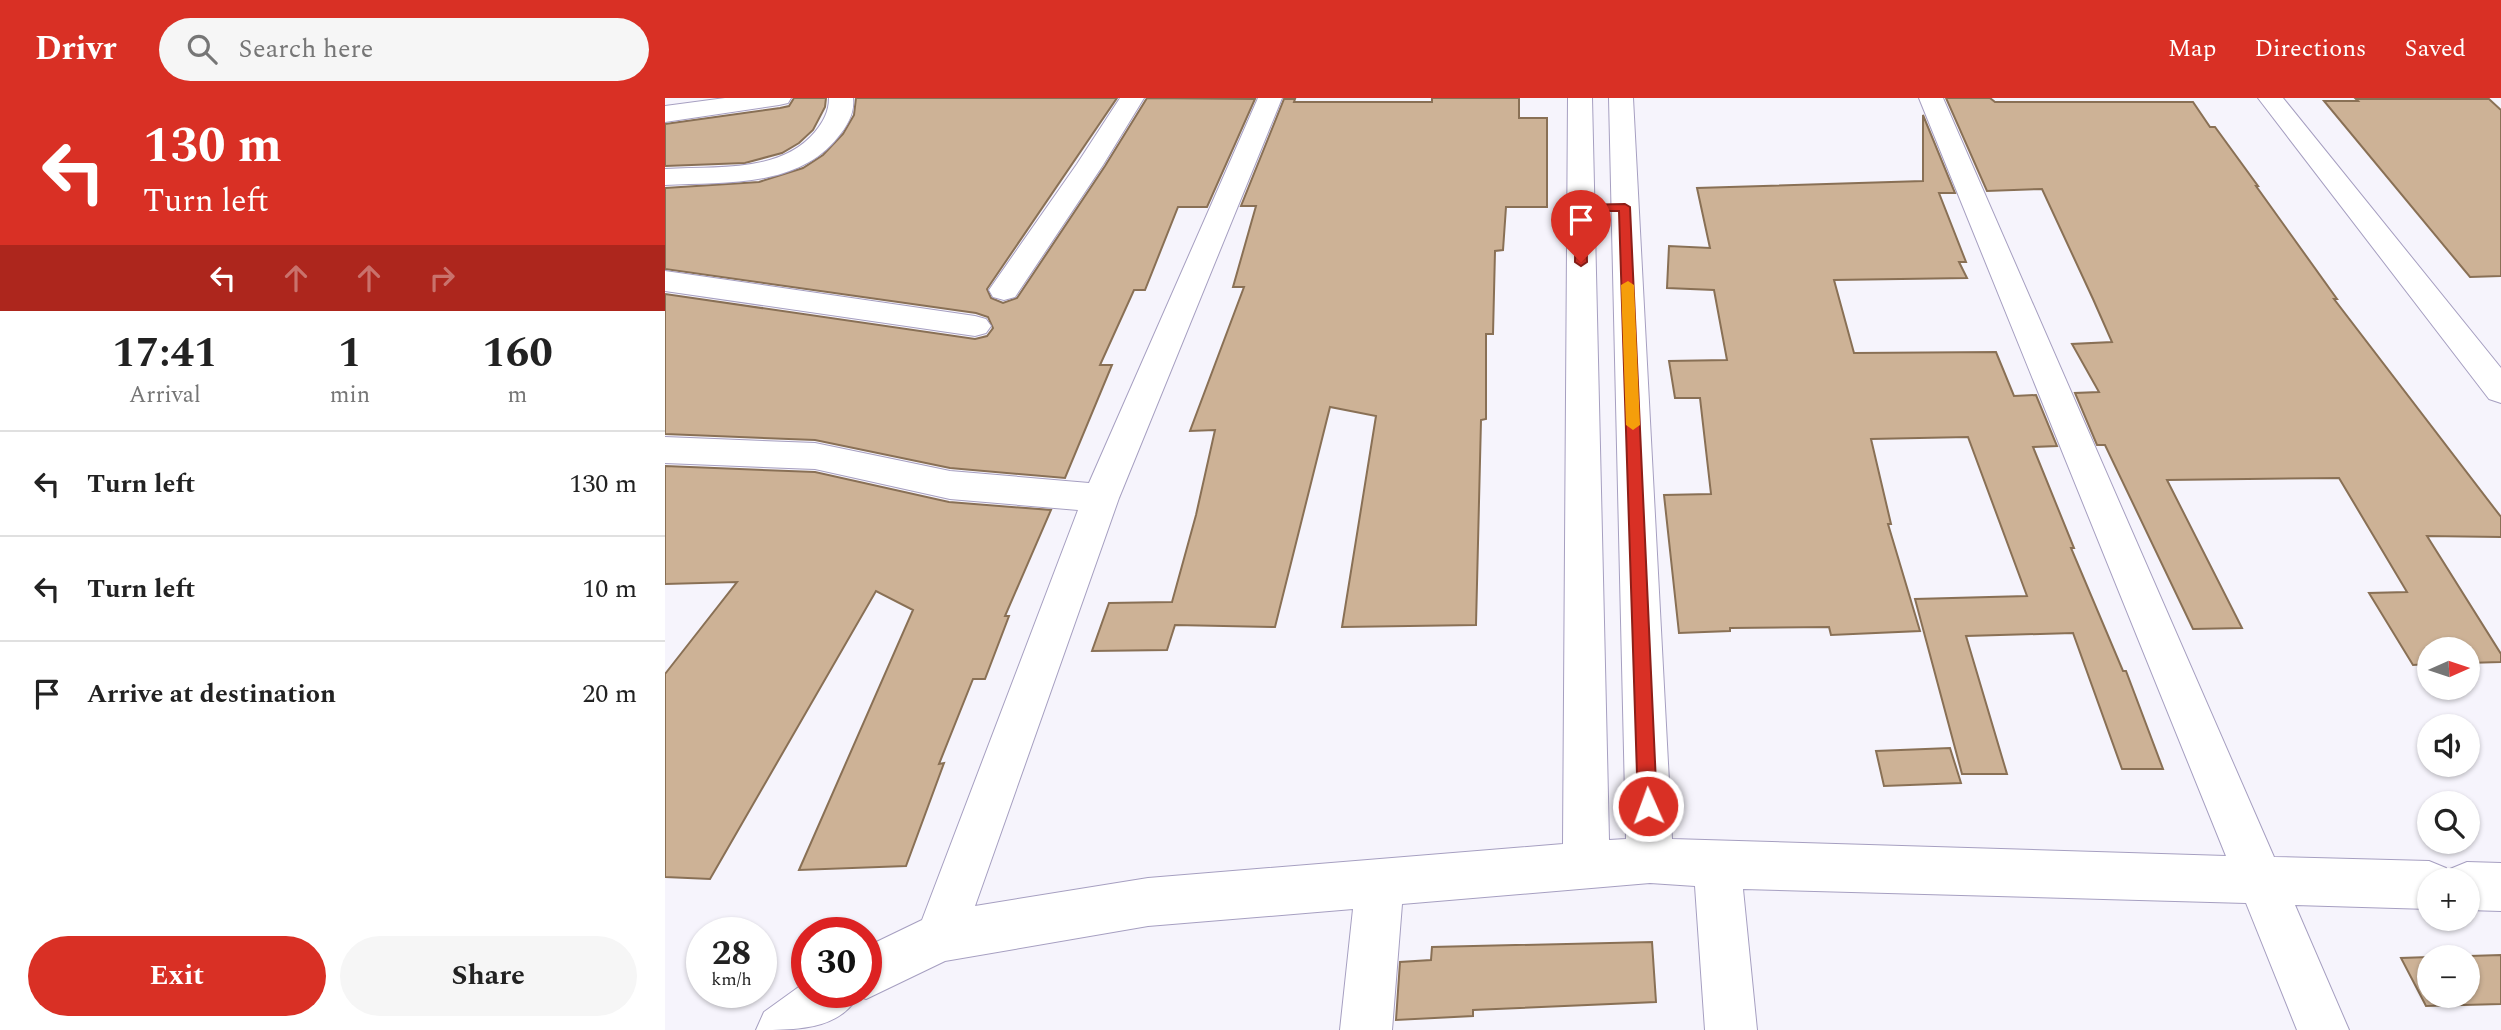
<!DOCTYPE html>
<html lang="en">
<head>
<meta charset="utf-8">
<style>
  :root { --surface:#fff; --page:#f6f6f6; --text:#222; --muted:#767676; --line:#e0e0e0; --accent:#d93025 }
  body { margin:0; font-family:Spectral,serif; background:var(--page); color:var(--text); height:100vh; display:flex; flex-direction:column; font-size:26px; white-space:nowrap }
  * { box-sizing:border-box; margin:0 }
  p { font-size:23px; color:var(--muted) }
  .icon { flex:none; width:38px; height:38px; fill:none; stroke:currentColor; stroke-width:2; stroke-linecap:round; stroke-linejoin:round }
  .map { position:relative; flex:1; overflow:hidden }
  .side { display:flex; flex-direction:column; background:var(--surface); width:665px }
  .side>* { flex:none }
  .guide { background:#d93025; color:#fff; overflow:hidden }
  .needle { width:46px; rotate:87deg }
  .tools { position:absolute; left:1752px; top:539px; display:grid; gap:14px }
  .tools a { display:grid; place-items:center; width:63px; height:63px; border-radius:50%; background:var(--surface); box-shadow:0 2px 5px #0004; font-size:35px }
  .speed { position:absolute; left:21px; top:819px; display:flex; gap:14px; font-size:35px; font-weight:700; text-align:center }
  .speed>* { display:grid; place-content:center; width:91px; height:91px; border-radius:50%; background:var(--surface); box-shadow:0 2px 5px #0004; line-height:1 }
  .speed small { font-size:18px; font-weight:400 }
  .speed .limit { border:10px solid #d22; background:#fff; color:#111 }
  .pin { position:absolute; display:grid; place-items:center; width:60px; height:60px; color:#fff; margin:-72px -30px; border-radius:50% 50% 50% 0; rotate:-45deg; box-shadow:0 0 7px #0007 }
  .pin .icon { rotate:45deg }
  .me { position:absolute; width:77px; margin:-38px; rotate:358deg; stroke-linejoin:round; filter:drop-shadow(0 0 5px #0008) }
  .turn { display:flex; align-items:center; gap:24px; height:147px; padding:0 28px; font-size:32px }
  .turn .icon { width:91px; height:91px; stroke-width:2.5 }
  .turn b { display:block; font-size:49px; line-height:60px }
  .lanes { display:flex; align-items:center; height:66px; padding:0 28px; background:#0003; justify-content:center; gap:35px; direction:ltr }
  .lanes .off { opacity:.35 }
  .eta { display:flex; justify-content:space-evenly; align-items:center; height:119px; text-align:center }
  .eta b { font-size:42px; font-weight:700; line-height:49px }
  .button { display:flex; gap:14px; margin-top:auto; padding:14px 28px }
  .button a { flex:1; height:80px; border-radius:42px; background:var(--accent); color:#fff; font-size:28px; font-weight:700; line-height:80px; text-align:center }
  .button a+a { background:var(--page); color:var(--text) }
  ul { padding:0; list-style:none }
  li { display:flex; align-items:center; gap:21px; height:105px; padding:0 28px; border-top:2px solid var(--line) }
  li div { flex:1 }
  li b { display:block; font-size:26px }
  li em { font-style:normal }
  header { display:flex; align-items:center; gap:42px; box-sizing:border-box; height:98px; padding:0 35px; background:var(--accent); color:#fff }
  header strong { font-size:33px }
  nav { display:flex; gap:38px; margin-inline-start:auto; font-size:24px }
  .search { width:490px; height:63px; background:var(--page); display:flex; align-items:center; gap:18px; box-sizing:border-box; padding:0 24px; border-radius:38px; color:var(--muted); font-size:26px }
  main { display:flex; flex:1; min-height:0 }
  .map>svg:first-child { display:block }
</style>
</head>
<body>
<header>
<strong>Drivr</strong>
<div class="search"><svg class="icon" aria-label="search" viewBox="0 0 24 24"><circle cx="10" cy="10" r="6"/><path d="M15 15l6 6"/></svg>Search here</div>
<nav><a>Map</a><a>Directions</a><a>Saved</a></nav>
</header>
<main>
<section class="side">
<div class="guide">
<div class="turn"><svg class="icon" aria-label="left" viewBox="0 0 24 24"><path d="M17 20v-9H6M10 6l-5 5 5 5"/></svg><div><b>130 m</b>Turn left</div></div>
<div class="lanes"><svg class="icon" aria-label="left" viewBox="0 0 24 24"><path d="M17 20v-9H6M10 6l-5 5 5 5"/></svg><svg class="icon off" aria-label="ahead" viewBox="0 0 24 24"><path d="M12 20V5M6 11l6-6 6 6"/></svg><svg class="icon off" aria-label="ahead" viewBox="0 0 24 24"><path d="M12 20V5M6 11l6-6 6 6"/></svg><svg class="icon off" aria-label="right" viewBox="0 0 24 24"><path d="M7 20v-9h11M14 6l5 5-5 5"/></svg></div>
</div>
<div class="eta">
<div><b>17:41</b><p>Arrival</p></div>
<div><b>1</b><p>min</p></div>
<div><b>160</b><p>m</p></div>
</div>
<ul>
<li><svg class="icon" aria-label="left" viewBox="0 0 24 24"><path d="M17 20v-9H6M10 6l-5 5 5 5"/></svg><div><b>Turn left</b></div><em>130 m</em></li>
<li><svg class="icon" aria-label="left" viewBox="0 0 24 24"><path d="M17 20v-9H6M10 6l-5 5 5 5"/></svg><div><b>Turn left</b></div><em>10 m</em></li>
<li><svg class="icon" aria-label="arrive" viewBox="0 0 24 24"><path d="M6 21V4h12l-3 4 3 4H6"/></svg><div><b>Arrive at destination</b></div><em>20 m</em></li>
</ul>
<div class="button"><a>Exit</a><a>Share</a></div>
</section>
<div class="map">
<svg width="1836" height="932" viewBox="0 0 1836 932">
  <rect width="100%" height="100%" fill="#f6f4fc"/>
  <!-- building -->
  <path fill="#cdb296" stroke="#897055" stroke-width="2" d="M129 0H161L160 9 148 32 134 45 117 55 80 65 0 68V26L115 10 124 8Z
    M191 0H452L322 191 326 200 338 205 352 200 440 68 482 0 590 1 542 109H513L480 192H469L435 267H447L400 380 285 370 150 342 0 336V196L310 241 322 238 328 230 323 219 311 215 0 171V90L94 84 138 70 158 57 178 36 189 17Z
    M767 0H854V20H882V109H841L838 152 830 153 828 236H821V321L816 322 811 527 677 529 711 318 665 309 610 529 510 527 502 552 427 553 444 505 507 504 531 417 550 332 525 333 579 189H568L591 108H576L619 1H630L629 4H767Z
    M1281 0H1325L1330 4H1528L1545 29H1550L1593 88H1591L1672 201H1669L1836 419V439L1762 438 1836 556V564L1802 565V551H1764V566L1748 567 1704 495 1742 494 1674 380 1502 382 1577 530 1528 531 1440 347H1432L1410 295 1434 294 1407 246 1447 244 1428 201 1377 91 1322 93Z
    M1691 1H1824L1836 12V178L1805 179 1659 3H1693Z
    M1258 17 1290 95H1274L1301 164H1294L1302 180 1169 182 1189 255 1331 254 1349 298 1371 297 1392 348 1368 349 1409 450H1406L1458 573H1461L1498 671H1457L1408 535 1301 538 1342 676H1297L1250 501 1362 498 1303 339 1206 341 1226 426H1223L1255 533 1166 537 1164 529 1065 530V533L1014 535 999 397 1046 396 1035 300H1010L1004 263 1062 262 1049 192 1002 190 1004 148 1045 150 1032 90 1258 83Z
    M0 368 150 374 284 404 386 412 340 518H344L320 581H308L274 666 279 665 241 768 134 772 248 512 211 493 45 781 0 779V576L72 484 0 486Z
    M1285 650 1296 685 1219 688 1211 653Z
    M987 844 991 904 808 912V918L731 922 735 864 766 862 767 849Z
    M1836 857V906L1761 908 1736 860 1764 859V898H1802V859H1772Z"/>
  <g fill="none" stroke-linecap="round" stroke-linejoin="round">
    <defs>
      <path id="minor" d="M60 0H126L123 5 114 7 0 24V8Z
        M164 0H188C190 15 182 28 173 39 133 90 59 84 0 87V71C48 68 115 76 150 34 158 24 164 14 164 0Z
        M455 0H479L438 67 350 199 339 202 328 199 324 192 412 66Z
        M593 0H617L454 400 310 808 483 780 898 746 903 0H927L944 742 961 741 944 0H968L1007 741 1561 758 1254 0H1278L1609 759 1764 763 1781 770 1783 776 1785 771 1802 764 1836 765V813L1802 812V782H1764V811L1630 807 1684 932H1632L1581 805 1078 791 1092 932H1040L1030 788 985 785 737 806 727 932H675L688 811 483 828 280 863 201 901 193 898C174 932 131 932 91 932L99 914 142 883V894H201V849L257 822 413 412 285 401 150 371 0 365V339L150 345 285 373 424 385Z
        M1593 0H1618L1836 270V305L1824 301Z
        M0 173 310 218 321 221 326 228 321 235 310 238 0 193Z"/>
    </defs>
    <!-- minor casing -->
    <use href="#minor" stroke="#a69fc1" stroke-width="2"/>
    <!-- minor -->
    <use href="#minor" fill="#fff" fill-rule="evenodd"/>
  </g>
  <!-- route -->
  <path fill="#d93025" stroke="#8d1f18" stroke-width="2" d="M960 106 965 109 992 708 989 714 983 717 976 714 973 708 954 113H921L922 164 916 168 910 164 911 107Z"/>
  <!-- slow -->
  <path fill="#f59e0b" d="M963 183 969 187 975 327 968 332 961 327 956 187Z"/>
</svg>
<div class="tools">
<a><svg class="needle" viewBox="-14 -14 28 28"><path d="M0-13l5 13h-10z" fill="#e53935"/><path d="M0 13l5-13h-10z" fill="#767676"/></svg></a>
<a><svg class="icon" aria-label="sound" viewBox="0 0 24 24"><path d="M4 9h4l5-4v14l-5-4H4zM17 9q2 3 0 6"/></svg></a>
<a><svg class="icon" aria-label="search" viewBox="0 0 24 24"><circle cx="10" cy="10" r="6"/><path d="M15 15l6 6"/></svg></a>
<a>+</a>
<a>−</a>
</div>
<div class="speed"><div>28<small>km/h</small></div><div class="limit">30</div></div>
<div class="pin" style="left:916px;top:164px;background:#d93025"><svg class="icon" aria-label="arrive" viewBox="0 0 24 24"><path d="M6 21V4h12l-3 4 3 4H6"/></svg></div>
<svg class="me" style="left:983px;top:708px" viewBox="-20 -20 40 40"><circle r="17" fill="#d93025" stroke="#fff" stroke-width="3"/><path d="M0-11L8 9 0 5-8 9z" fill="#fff"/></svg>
</div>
</main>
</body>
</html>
